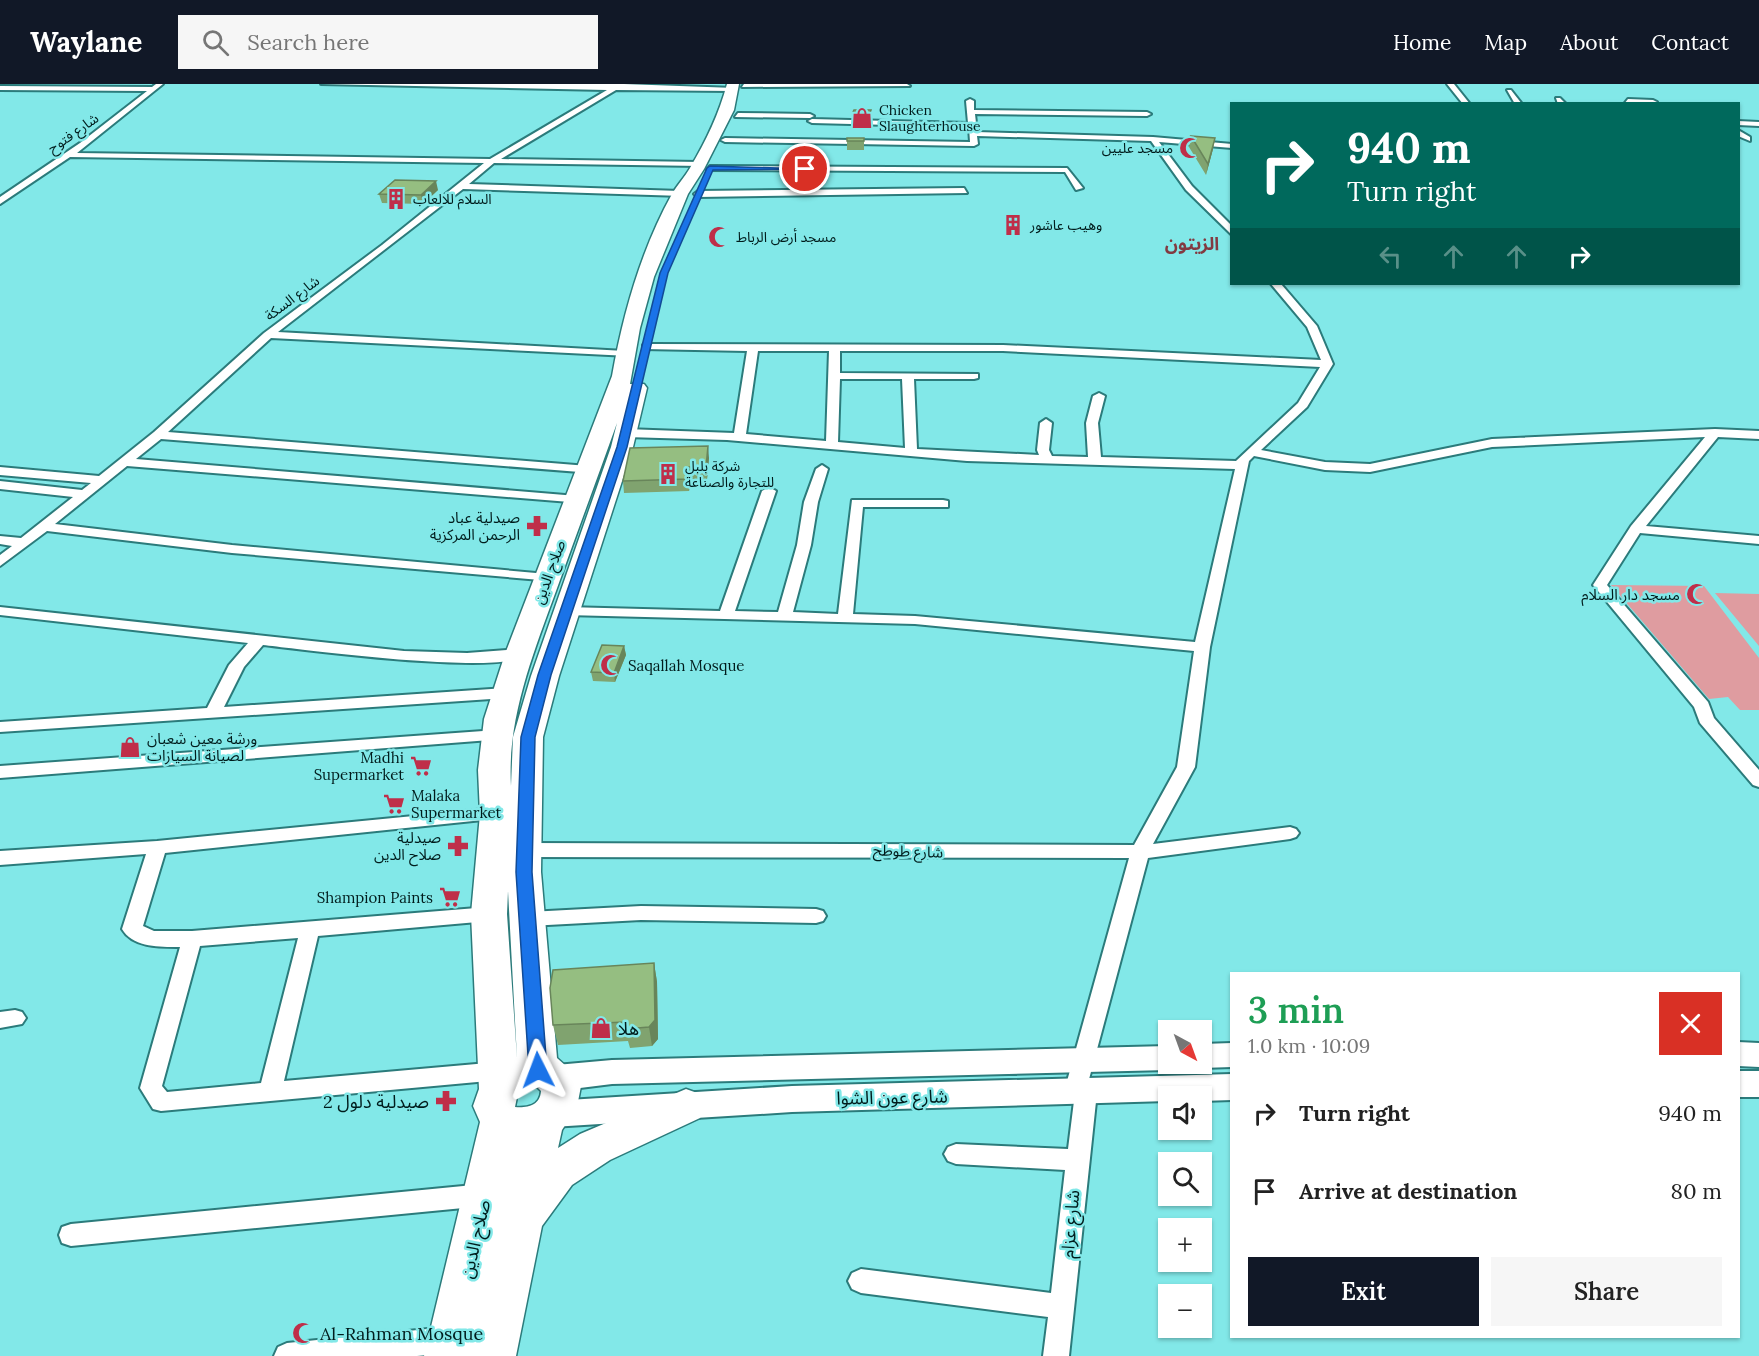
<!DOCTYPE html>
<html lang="en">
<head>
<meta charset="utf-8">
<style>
  :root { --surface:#fff; --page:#f6f6f6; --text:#222; --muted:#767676; --accent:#111827 }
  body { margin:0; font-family:Lora,"Noto Sans Arabic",serif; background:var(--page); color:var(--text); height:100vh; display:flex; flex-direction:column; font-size:22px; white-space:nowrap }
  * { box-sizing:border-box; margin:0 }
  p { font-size:20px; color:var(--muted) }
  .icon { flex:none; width:33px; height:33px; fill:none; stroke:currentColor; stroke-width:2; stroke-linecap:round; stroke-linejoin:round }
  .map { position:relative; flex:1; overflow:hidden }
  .side { position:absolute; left:1230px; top:888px; width:510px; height:366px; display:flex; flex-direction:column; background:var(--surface); border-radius:0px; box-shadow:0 2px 4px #0004 }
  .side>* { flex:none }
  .hud { position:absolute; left:1230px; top:18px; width:510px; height:183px; border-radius:0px; box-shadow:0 2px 4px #0004; background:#00695c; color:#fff; overflow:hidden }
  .needle { width:39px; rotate:139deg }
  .fabs { position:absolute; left:1158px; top:936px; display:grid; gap:12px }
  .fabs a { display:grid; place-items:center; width:54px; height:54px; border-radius:0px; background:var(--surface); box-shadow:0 2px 4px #0004; font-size:30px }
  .pin { position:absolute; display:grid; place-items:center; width:51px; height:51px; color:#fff; margin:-26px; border:3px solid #fff; border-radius:50%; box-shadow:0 2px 6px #0007 }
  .me { position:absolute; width:66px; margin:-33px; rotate:357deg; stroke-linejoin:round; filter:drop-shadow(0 0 4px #0008) }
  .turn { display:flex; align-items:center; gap:21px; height:126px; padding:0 18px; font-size:27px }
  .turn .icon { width:78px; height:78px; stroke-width:2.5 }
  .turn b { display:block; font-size:42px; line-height:51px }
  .lanes { display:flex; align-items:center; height:57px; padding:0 18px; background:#0003; justify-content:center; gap:30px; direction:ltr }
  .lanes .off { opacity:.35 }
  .round { display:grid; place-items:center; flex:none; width:63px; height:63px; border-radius:0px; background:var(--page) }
  .headline { display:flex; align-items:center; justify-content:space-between; height:102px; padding:0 18px }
  h1 { font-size:36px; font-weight:600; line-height:45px; color:#1e9e55 }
  .cta { display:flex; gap:12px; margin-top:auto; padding:12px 18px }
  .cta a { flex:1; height:69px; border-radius:0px; background:var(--accent); color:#fff; font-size:24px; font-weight:600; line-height:69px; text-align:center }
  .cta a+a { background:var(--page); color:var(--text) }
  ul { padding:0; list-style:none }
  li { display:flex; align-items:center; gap:18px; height:78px; padding:0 18px }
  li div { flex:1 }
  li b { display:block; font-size:22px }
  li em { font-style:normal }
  header { display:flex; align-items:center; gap:36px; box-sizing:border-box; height:84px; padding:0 30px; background:var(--accent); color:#fff }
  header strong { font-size:28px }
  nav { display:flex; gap:33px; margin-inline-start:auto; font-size:21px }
  .search { width:420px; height:54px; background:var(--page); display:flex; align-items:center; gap:15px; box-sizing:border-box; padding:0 21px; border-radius:0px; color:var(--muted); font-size:22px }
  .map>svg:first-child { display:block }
</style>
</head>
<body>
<header>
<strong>Waylane</strong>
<div class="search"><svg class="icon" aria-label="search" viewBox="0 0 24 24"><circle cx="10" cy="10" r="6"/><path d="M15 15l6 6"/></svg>Search here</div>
<nav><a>Home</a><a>Map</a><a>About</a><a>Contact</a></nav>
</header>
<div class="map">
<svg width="1759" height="1272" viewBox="0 0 1759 1272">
  <rect width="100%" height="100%" fill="#82e8e8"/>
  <!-- green -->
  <path fill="#df9ca0" d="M1611 501 1704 502 1759 574V626H1740L1728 613 1709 615Z
    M1715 509 1759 510V562Z"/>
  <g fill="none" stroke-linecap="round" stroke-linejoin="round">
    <defs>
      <path id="street" d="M156 0H163L77 69 490 75 607 6 321 0H624L735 4 733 7 616 6 501 75 699 78 702 82 494 79 469 100 680 107 683 112 463 105 278 248 625 267 630 270 629 272 271 254 168 348 588 382 594 386 592 389 161 355 136 375 577 412 584 416 582 419 127 382 55 440 232 461 547 490 554 494 552 497 232 469 47 447 0 482V471L12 462 0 460V452L21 454 73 413 0 405V397L82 406 91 399 0 391V383L99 392 154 348 264 249 382 161 484 79 70 73 0 120V113L80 59 147 7 0 6V2L152 3Z
        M744 0H907L910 2 742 3Z
        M1447 0H1454L1470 20H1463Z
        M1507 6H1511L1522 20H1515Z
        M1556 14H1560L1566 20H1558Z
        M970 15 974 17V26L1147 28 1151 30 1147 32 975 30 977 48 1153 53 1232 60V64L1159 58 1192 102 1232 142V151L1186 106 1151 57 977 52 978 60 974 62 725 58 721 56 725 54 970 58 969 43 812 39 808 37 812 35 968 39 966 17Z
        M1628 15 1653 16 1657 18 1624 20Z
        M738 29 810 30 814 32 810 34 735 33Z
        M1738 37 1759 38V42L1738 41Z
        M1738 46 1750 53V57L1738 52Z
        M710 82 1067 84 1083 104 1076 106 1065 88 707 86Z
        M964 104 967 109 698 113 694 110 698 107Z
        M1271 200H1281L1317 242 1333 280 1307 323 1261 366 1325 378 1370 380 1492 355 1715 345 1759 347V355L1718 353 1646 442 1759 452V460L1640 449 1607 501 1708 618 1714 634 1759 686V703L1753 701 1700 639 1694 623 1593 501 1631 442 1705 353 1492 363 1370 388 1325 386 1254 372 1249 377 1210 563 1195 683 1153 760 1290 743 1296 745 1299 749 1296 753 1290 755 1148 774 1088 999 1094 1001 1097 1008 1069 1272H1043L1048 1233 861 1209 852 1205 848 1197 852 1189 861 1185 1051 1209 1065 1086 956 1080 948 1077 944 1070 948 1063 956 1060 1068 1065 1074 1017 1067 1015 1064 1008 1129 774 525 773 518 771 516 766 518 761 525 759 1134 761 1177 683 1194 567 915 540 566 531 559 527 566 523 720 527 762 407 769 403 776 407 735 527 778 528 797 461 804 418 816 385 822 381 828 385 818 418 811 461 793 528 838 530 852 416H943L948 417V423H863L853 530 915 532 1195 558 1235 385 967 377 727 356 626 353 620 349 626 345 734 349 747 267 643 265V261L647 260 1003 261 1321 276 1307 243ZM758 267H829L826 357 746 350ZM840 267H1003L1320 283 1298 319 1236 377 1101 373 1098 339 1105 312 1099 309 1093 312 1086 339 1088 373 1052 372 1049 366 1052 339 1046 335 1040 339 1037 366 1039 371 917 365 914 295H974L978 294V290L840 289ZM840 295H902L905 364 838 358Z
        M0 523 404 567 467 569 519 565 527 570C508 593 300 565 263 561L244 583 224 623 506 604 514 609 506 614 0 648V638L207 624 229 581 248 559 0 531Z
        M497 646 505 651 503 655 0 694V682Z
        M496 724 502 726 505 730 502 734 165 769 143 842 154 847H192L489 823 496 825 499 830 496 835 489 837 318 852 284 997 499 978 507 981 510 987 507 993 499 996 161 1027 153 1025 140 1004 180 863C161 863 133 864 122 845L146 770 0 781V767L157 757ZM298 854 261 999 167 1008 162 1002 200 862Z
        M641 822 816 825 823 827 826 832 823 837 816 839 641 836 529 842 522 840 519 835 522 830 529 828Z
        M15 926 22 928 26 934 22 940 0 944V928Z
        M484 1100 492 1103 496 1111 492 1119 484 1122 71 1162 62 1159 59 1151 62 1143 71 1140Z
        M448 1243 457 1247 461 1256 457 1265 448 1269 417 1272H274L278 1263 287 1259Z"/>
      <path id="secondary" d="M1738 958 1759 959V983L1738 982Z
        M1232 959V983L1202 984 1192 981 1202 980V960Z
        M1168 962V980H1180L1168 986 612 1000 556 1007 545 1003 541 994 545 985 556 981 612 976Z
        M1738 987H1759V1013H1738Z
        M1232 990V1016L1202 1017V1012H1168V1017L792 1028 552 1043 541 1039 537 1030 541 1021 552 1017 792 1002Z"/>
      <path id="highway" d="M727 0H739L734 26 704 85 688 110 654 193 640 244 630 300H644L647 304 633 363 559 592 543 653 541 788 557 974 575 990 581 1002 577 1023 562 1046 558 1064 580 1050 686 1005 700 1010 706 1022 700 1034 610 1076 572 1101 542 1142 516 1272H424L480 1038 473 1022 479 1005 471 830 480 730 478 686 484 635 505 570 612 292C623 230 641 166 672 110 677 101 685 93 690 84 706 57 719 30 727 0ZM617 339 611 363 531 592 513 653 511 702C507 634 533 570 556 507 576 451 597 395 617 339ZM508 807 517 974 507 830ZM537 1003 541 1007C540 1022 527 1024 515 1023L517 1013 528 1004Z"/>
    </defs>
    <!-- street casing -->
    <use href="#street" stroke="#2b7b7b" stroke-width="4"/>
    <!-- secondary casing -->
    <use href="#secondary" stroke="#2b7b7b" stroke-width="4"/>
    <!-- highway casing -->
    <use href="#highway" stroke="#2b7b7b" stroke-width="3"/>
    <!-- street -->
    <use href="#street" fill="#fff" fill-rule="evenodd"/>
    <!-- secondary -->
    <use href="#secondary" fill="#fff" fill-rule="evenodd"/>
    <!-- highway -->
    <use href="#highway" fill="#fff" fill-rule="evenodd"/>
  </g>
  <!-- wall -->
  <path fill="#80a36f" d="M871 26 870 34H853V28Z
    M1191 52 1213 65 1206 91 1189 63Z
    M864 54V66H847V57Z
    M438 106 423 120 382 119 379 110Z
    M709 374 707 395H691L689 407 624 409 623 397Z
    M624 562 626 571 615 598 593 597 591 588Z
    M654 879 657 898 658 955 652 962 630 964 628 957 558 961 553 941Z"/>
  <!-- shaded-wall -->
  <path fill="#68855a" d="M1215 54 1213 65 1206 91 1208 80Z
    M436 97 438 106 423 120 421 111Z
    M708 362 709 374 707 395 706 383Z
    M689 383 691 395 689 407 688 395Z
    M624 562 626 571 615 598 614 589Z
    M654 879 657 898 658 955 652 962 649 943Z"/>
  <!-- building -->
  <path fill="#95be81" stroke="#68855a" stroke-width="1.5" d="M854 26H871L870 29 853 28Z
    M1191 52 1215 54 1208 80Z
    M847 54H864V57H847Z
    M395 96 436 97 421 111 379 110Z
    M708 362 706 383H689L688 395 623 397 630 364Z
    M602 561 624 562 614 589 591 588Z
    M654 879 655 936 649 943 626 945V938L553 941 550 904 553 886Z"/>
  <!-- route -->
  <path fill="#1a73e8" stroke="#114b97" stroke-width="1.5" d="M710 82 809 85 713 86 668 189 627 363 551 591 535 653 532 788 547 986 544 991 538 993 531 991 529 986 516 788 521 653 538 591 617 363 660 189 707 84Z"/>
  <!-- icons -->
  <defs>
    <symbol id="shop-bare" viewBox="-9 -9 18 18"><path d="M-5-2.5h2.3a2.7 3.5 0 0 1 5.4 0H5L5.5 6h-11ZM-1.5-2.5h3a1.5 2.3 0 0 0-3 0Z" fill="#bf2e49" stroke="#82e8e8" stroke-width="2.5" paint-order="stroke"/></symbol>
    <symbol id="mosque-bare" viewBox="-9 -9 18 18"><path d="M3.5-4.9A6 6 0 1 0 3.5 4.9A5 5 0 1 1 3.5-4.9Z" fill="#bf2e49" stroke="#82e8e8" stroke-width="2.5" paint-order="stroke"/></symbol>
    <symbol id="building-bare" viewBox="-9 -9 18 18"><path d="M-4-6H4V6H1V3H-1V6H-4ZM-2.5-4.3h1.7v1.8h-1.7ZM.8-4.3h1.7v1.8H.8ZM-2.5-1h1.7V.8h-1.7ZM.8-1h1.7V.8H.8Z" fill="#bf2e49" stroke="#82e8e8" stroke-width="2.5" paint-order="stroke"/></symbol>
    <symbol id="pharmacy-bare" viewBox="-9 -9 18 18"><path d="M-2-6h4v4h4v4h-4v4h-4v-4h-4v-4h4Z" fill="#bf2e49" stroke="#82e8e8" stroke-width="2.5" paint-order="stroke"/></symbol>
    <symbol id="supermarket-bare" viewBox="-9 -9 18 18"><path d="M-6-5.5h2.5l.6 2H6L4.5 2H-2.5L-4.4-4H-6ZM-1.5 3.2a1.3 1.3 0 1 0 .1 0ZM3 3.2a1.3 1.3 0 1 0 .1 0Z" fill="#bf2e49" stroke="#82e8e8" stroke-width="2.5" paint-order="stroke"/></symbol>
  </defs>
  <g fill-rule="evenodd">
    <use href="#shop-bare" x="847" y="19" width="30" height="30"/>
    <use href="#mosque-bare" x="1175" y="49" width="30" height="30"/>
    <use href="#building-bare" x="381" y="100" width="30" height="30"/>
    <use href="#building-bare" x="998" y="126" width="30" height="30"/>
    <use href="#mosque-bare" x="704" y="138" width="30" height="30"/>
    <use href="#building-bare" x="653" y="375" width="30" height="30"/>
    <use href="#pharmacy-bare" x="522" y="427" width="30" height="30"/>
    <use href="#mosque-bare" x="1682" y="495" width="30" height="30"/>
    <use href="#mosque-bare" x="596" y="566" width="30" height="30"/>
    <use href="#shop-bare" x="115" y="648" width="30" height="30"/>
    <use href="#supermarket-bare" x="406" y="667" width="30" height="30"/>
    <use href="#supermarket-bare" x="379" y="705" width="30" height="30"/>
    <use href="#pharmacy-bare" x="443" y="747" width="30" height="30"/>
    <use href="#supermarket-bare" x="435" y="798" width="30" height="30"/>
    <use href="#shop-bare" x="586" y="929" width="30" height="30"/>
    <use href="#pharmacy-bare" x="431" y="1002" width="30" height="30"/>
    <use href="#mosque-bare" x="288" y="1234" width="30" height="30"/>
  </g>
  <g text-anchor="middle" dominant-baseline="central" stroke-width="5" stroke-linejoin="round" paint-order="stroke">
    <!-- far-poi labels -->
    <g font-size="14" fill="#001c1c" stroke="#82e8e8" text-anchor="start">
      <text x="879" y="26">Chicken<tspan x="879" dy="16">Slaughterhouse</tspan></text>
      <text x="1173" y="64" text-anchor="end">مسجد عليين</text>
      <text x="413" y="115">السلام للالعاب</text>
      <text x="1030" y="141">وهيب عاشور</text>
      <text x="736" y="153">مسجد أرض الرباط</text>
      <text x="685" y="382">شركة بلبل<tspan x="685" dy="16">للتجارة والصناعة</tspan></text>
    </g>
    <!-- far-street labels -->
    <g font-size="14" fill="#001c1c" stroke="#82e8e8">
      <text transform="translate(73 49) rotate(-35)">شارع فتوح</text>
      <text transform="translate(292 214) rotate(-37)">شارع السكة</text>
    </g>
    <!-- poi labels -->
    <g font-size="15" fill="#001c1c" stroke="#82e8e8" text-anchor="end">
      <text x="520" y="433">صيدلية عباد<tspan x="520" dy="17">الرحمن المركزية</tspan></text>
      <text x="1680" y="510">مسجد دار السلام</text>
      <text x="628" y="581" text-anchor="start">Saqallah Mosque</text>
      <text x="147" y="654" text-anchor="start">ورشة معين شعبان<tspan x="147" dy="17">لصيانة السيارات</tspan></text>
      <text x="404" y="673">Madhi<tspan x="404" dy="17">Supermarket</tspan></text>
      <text x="411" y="711" text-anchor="start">Malaka<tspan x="411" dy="17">Supermarket</tspan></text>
      <text x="441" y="753">صيدلية<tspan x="441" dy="17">صلاح الدين</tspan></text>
      <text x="433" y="813">Shampion Paints</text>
    </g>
    <!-- street labels -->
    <g font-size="15" fill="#001c1c" stroke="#82e8e8">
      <text transform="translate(549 488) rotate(-70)">صلاح الدين</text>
      <text transform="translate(908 767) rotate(2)">شارع طوطح</text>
    </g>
    <!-- far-district labels -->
    <g font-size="18" font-weight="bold" fill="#823a41" stroke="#82e8e8">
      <text x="1192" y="159">الزيتون</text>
    </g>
    <!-- near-poi labels -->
    <g font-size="18" fill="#001c1c" stroke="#82e8e8" text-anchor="start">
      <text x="618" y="944">هلا</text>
      <text x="429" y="1017" text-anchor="end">صيدلية دلول 2</text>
      <text x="320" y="1249">Al-Rahman Mosque</text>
    </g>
    <!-- near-street labels -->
    <g font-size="18" fill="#001c1c" stroke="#82e8e8">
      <text transform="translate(892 1013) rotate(-1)">شارع عون الشوا</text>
      <text transform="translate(1070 1140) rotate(-85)">شارع عزام</text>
      <text transform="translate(475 1155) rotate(-77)">صلاح الدين</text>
    </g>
  </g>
</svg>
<div class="fabs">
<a><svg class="needle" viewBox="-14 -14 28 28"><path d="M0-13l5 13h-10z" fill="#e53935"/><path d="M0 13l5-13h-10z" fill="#767676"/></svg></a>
<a><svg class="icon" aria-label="sound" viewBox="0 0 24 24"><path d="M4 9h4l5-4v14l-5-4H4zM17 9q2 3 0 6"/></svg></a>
<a><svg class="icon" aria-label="search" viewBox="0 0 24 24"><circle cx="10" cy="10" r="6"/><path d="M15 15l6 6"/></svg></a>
<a>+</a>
<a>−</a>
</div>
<div class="pin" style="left:805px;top:85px;background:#d93025"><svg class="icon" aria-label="arrive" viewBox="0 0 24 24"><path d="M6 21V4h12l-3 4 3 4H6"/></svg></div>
<svg class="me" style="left:538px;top:986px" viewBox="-20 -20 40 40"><path d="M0-17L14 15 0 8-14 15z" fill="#1a73e8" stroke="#fff" stroke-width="4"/></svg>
<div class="hud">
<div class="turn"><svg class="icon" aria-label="right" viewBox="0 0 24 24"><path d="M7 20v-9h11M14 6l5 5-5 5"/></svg><div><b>940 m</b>Turn right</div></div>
<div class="lanes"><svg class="icon off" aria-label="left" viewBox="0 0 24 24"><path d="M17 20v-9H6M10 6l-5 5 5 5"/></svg><svg class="icon off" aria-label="ahead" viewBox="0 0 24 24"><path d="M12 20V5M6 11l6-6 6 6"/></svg><svg class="icon off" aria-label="ahead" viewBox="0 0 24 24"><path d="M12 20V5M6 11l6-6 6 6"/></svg><svg class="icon" aria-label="right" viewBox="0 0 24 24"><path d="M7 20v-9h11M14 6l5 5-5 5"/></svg></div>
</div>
<section class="side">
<div class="headline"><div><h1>3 min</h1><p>1.0 km · 10:09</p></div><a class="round" style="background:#d93025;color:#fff"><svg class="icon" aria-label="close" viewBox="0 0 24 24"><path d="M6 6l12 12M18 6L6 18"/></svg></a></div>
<ul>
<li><svg class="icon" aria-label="right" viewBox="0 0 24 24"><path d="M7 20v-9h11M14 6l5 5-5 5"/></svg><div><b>Turn right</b></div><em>940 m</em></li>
<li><svg class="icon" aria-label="arrive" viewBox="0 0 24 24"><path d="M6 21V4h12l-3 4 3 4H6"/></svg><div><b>Arrive at destination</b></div><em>80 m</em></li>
</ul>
<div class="cta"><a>Exit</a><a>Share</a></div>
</section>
</div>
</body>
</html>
